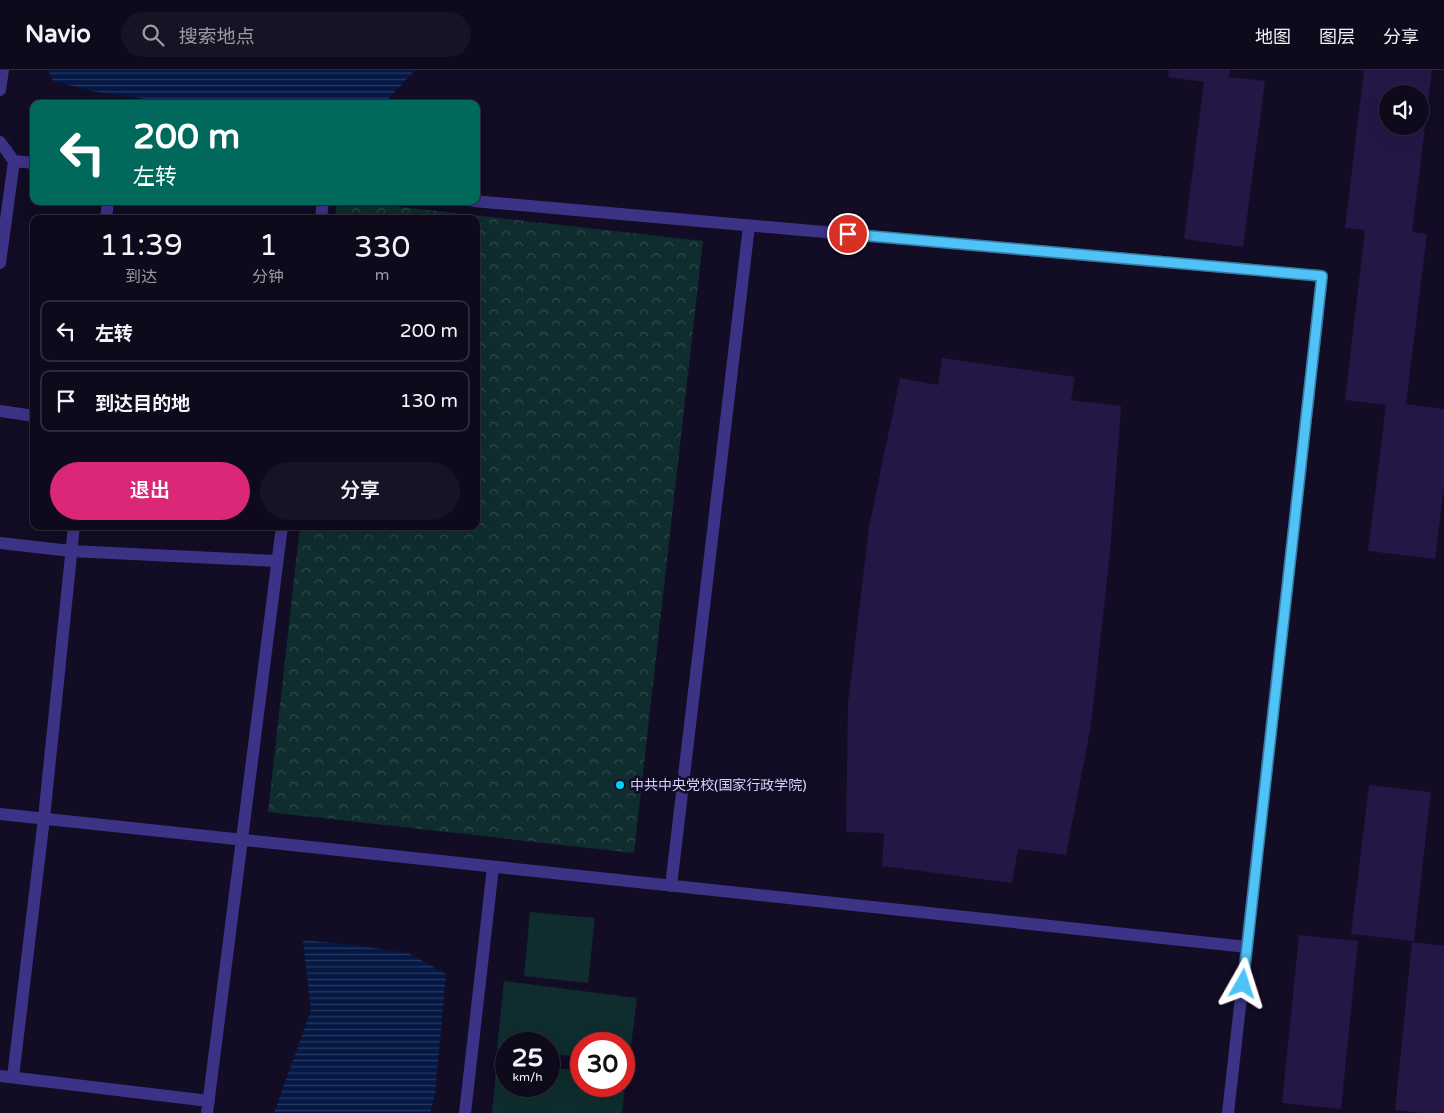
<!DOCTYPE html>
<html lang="zh">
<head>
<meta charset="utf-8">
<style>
  :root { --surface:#0e091b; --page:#171224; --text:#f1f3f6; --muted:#9b9aa3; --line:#2e2a3a; --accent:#db2777 }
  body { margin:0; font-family:"Varela Round","Noto Sans SC",sans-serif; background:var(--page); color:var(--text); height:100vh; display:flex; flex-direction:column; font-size:19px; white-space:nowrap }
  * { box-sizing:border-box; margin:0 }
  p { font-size:16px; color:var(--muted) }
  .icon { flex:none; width:28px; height:28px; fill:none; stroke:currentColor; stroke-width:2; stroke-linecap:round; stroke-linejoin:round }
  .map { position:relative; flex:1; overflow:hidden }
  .details { position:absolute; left:30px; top:145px; width:450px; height:315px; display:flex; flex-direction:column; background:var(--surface); border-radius:10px; box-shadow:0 5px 20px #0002,0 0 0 1px var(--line) }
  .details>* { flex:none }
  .guide { position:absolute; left:30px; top:30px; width:450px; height:105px; border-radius:10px; box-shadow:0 5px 20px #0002,0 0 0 1px var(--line); background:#00695c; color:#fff; overflow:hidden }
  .fabs { position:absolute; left:1379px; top:15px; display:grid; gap:10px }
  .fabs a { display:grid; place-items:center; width:50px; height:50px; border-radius:50%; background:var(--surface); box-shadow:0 5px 20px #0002,0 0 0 1px var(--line); font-size:25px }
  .speed { position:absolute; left:495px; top:962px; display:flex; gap:10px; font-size:25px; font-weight:700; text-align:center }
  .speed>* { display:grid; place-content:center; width:65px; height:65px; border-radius:50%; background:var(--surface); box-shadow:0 5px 20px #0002,0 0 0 1px var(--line); line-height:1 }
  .speed small { font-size:12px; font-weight:400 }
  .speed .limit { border:8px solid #d22; background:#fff; color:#111 }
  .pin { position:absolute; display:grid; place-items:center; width:42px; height:42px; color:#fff; margin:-21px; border:2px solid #fff; border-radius:50%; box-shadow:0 1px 5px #0007 }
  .me { position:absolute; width:55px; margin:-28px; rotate:6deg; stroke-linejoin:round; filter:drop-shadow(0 0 4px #0008) }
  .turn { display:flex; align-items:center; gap:18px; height:105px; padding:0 20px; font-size:22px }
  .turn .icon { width:65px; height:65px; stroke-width:2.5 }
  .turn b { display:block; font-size:35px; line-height:42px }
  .eta { display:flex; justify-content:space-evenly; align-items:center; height:85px; text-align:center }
  .eta b { font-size:30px; font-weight:600; line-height:35px }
  .action { display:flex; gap:10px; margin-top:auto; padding:10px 20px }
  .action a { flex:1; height:58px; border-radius:30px; background:var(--accent); color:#fff; font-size:20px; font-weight:600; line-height:58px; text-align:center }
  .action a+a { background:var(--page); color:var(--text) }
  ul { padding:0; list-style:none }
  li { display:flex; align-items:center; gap:15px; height:62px; margin:0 10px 8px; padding:0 10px; border:2px solid var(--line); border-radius:10px }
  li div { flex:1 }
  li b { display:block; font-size:19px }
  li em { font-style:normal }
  header { display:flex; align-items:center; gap:30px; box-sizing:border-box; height:70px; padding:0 25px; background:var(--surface); border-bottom:1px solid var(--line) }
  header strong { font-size:24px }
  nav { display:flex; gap:28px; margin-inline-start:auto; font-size:18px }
  .search { width:350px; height:45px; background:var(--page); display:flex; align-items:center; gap:12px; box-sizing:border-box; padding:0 18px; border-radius:28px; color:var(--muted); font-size:19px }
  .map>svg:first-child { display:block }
</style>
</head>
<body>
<header>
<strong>Navio</strong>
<div class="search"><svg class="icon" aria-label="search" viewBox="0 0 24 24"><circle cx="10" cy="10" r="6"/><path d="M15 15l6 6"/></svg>搜索地点</div>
<nav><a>地图</a><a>图层</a><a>分享</a></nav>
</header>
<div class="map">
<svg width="1444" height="1043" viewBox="0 0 1444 1043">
  <defs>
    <pattern id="park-crowns" width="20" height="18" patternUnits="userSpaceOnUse" patternTransform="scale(1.25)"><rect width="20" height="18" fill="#0f2d2e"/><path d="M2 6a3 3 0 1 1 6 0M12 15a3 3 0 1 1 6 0" fill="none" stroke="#314a4d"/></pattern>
    <pattern id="water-rules" width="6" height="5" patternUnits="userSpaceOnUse" patternTransform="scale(1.25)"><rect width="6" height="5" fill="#051844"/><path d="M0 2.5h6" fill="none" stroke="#293960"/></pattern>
  </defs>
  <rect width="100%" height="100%" fill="#120c24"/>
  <!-- park -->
  <path fill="url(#park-crowns)" d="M337 131H349L703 171 634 783 268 742 300 456H476V149H335Z"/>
  <!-- pitch -->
  <path fill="#0f2d2e" d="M530 842 595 848 588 913 524 906Z
    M504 911 637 928 629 993 624 992V974H581V987L549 984V974H506V979L497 978Z
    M497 991 506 992V1016H549V997L581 1001V1016H624V1006L626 1007 622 1043H492Z"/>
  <!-- water -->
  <path fill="url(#water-rules)" d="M48 0H415L384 34H182L96 22 53 11Z
    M303 870 354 875 408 883 446 904 435 1025 430 1043H274L311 940Z"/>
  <!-- building -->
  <path fill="#241746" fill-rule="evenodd" d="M1169 0H1230L1229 7 1265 11 1243 177 1184 169 1204 12 1168 7Z
    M1364 0H1432L1412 162 1427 164 1406 334 1444 339V417L1435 489 1368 481 1386 335 1345 330 1365 160 1345 158ZM1388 24H1420V56H1388Z
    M942 288 1075 307 1071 330 1121 336 1110 483 1091 655 1066 785 1018 779 1012 813 882 796 884 763 846 762 848 633 869 457 900 308 938 315Z
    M1369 715 1431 722 1414 871 1351 864Z
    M1299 865 1358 871 1341 1039 1282 1033Z
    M1412 872 1444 876V1043H1423L1395 1040Z"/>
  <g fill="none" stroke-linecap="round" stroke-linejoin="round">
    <!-- minor -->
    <path stroke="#3c3387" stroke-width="12" d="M0 20 3 0
      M0 72 14 91 34 93
      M473 131 1322 206 1228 1043
      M106 149 108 131
      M321 149 323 131
      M0 193 14 91
      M0 341 34 346
      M0 473 71 481 277 491
      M0 744 1247 877
      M671 816 749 156
      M0 1006 209 1031
      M13 1007 44 748 74 456
      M207 1043 282 456
      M465 1043 493 797"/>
  </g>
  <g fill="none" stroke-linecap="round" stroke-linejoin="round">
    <defs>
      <path id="route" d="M848 164 1322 206 1243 914"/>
    </defs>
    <!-- route casing -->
    <use href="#route" stroke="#337fa1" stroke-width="12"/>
    <!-- route -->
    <use href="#route" stroke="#4fc3f7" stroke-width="9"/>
  </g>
  <!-- markers -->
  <circle fill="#00d0fa" stroke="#120c24" stroke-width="2" cx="620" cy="715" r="5"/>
  <g text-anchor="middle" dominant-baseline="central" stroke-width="5" stroke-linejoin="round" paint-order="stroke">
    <!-- poi labels -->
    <g font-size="14" fill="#d8cfff" stroke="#120c24" text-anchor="start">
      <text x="630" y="715">中共中央党校(国家行政学院)</text>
    </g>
  </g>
</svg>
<div class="fabs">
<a><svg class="icon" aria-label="sound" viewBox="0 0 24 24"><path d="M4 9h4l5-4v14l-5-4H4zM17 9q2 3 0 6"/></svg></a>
</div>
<div class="speed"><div>25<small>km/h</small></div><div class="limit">30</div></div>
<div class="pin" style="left:848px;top:164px;background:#d93025"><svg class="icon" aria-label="arrive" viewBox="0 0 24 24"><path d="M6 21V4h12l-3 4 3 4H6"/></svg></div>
<svg class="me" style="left:1243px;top:914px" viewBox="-20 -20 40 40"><path d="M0-17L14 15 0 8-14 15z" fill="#4fc3f7" stroke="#fff" stroke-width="4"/></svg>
<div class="guide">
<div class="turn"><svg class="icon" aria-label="left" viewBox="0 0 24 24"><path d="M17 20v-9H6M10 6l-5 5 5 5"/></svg><div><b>200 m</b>左转</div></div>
</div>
<section class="details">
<div class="eta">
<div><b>11:39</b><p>到达</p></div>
<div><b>1</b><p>分钟</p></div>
<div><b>330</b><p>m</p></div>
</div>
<ul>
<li><svg class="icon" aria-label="left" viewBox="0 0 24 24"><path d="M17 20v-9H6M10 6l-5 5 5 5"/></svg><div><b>左转</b></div><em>200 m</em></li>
<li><svg class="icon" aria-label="arrive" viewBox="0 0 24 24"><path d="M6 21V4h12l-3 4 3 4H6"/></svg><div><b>到达目的地</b></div><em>130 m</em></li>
</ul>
<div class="action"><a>退出</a><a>分享</a></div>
</section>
</div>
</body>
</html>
